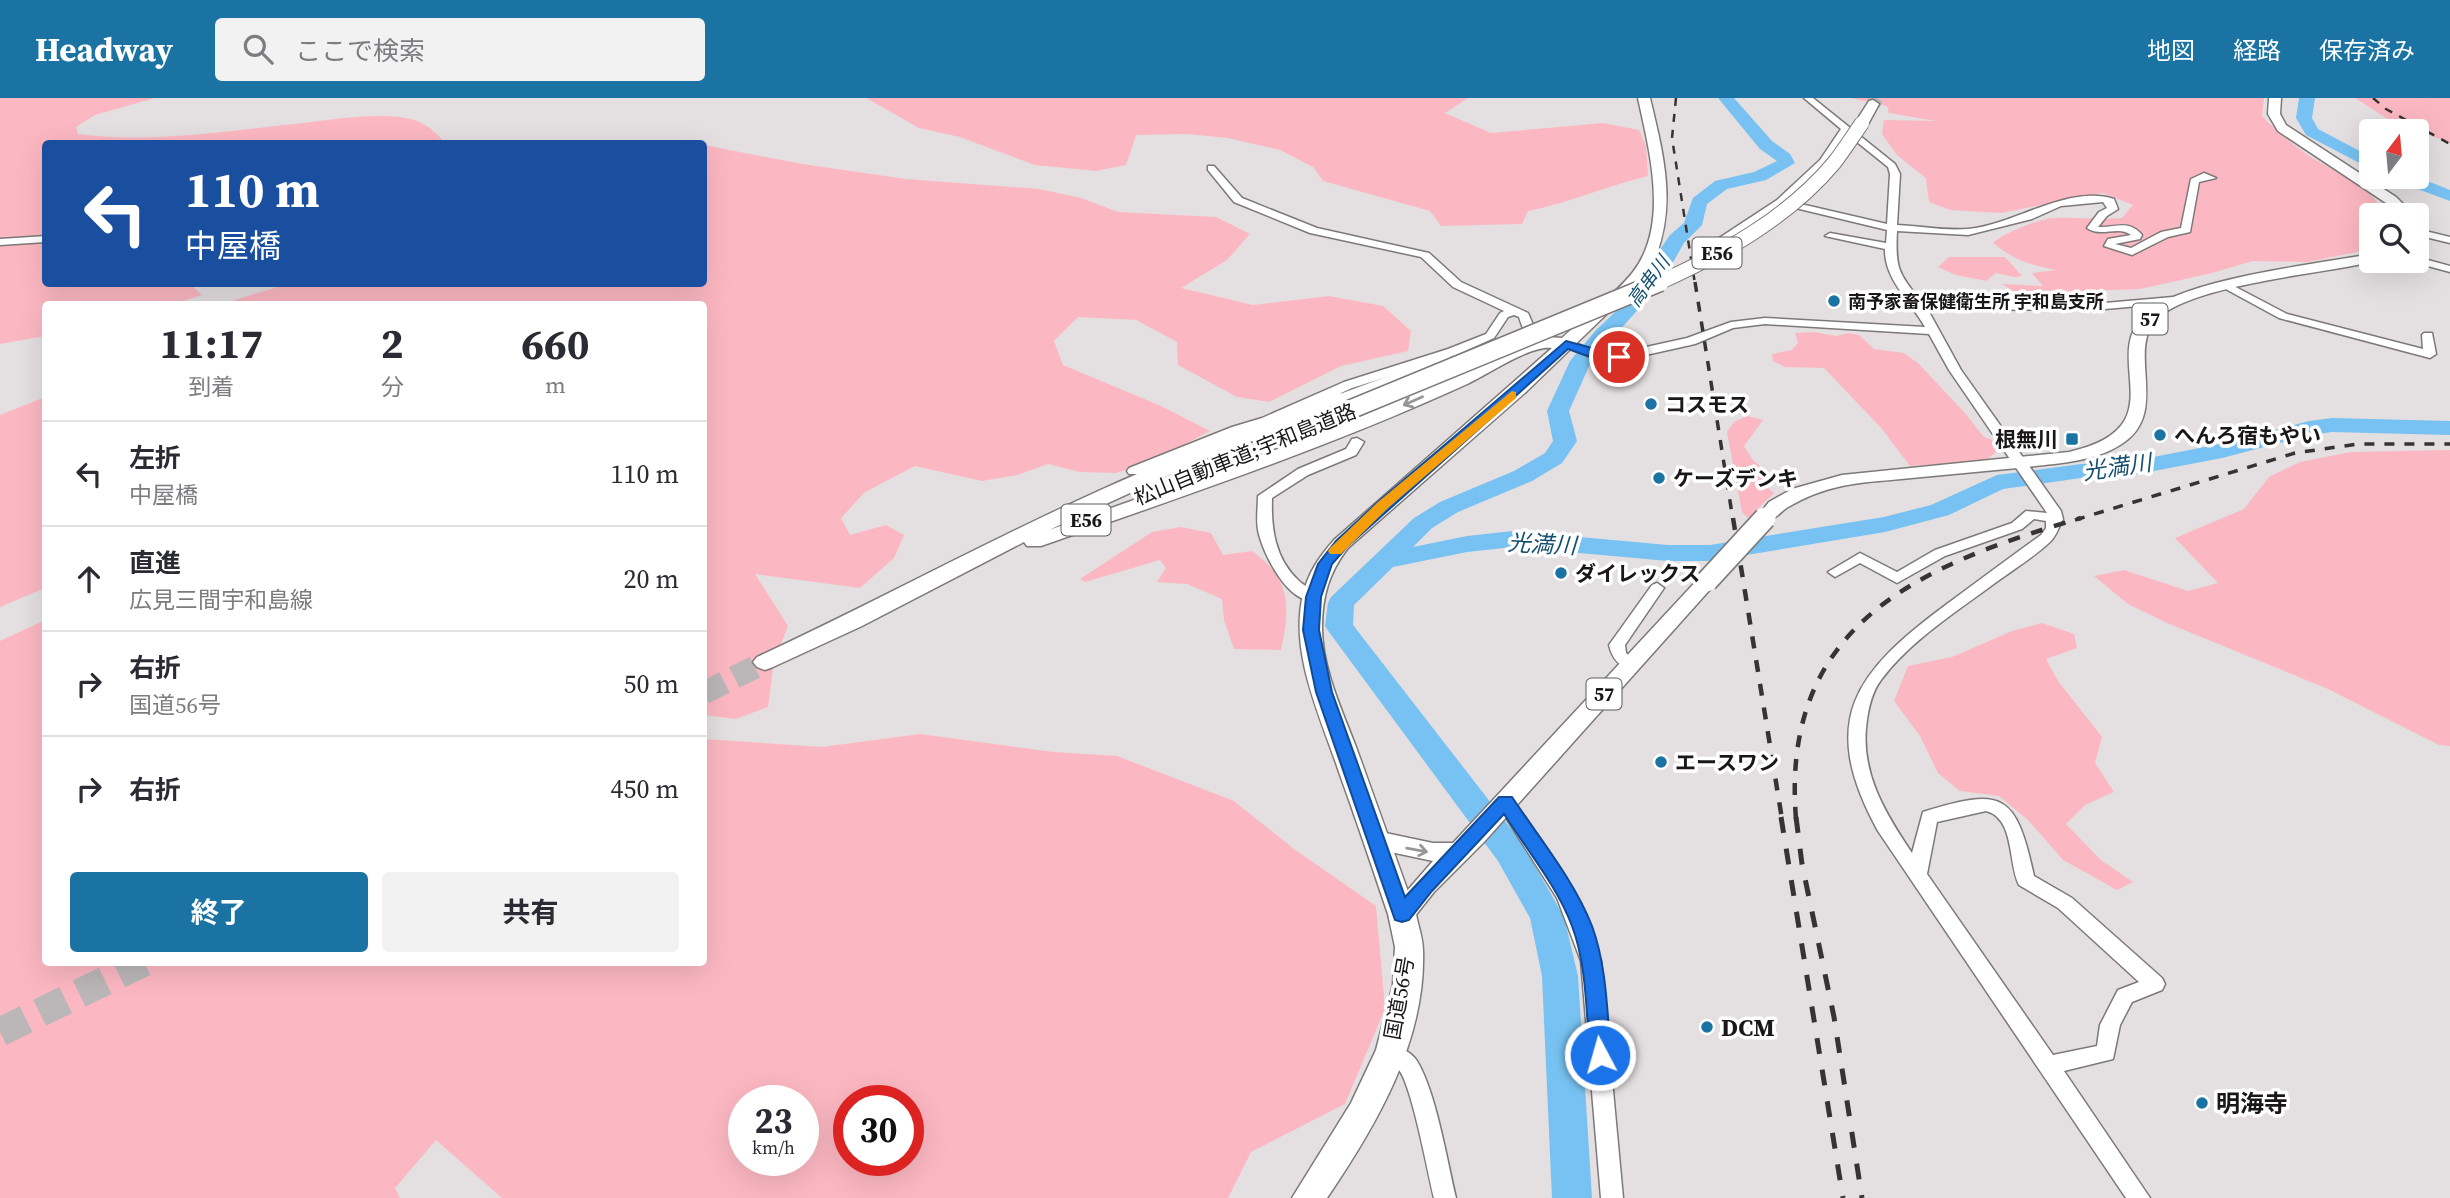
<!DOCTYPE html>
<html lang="ja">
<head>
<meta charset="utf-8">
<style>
  :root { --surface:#fff; --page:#f2f2f3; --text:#2b2b33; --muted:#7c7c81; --line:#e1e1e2; --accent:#1a73a2 }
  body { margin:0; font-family:"Source Serif 4","Noto Sans JP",serif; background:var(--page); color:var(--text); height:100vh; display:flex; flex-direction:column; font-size:26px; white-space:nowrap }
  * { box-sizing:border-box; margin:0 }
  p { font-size:23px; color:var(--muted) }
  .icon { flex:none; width:38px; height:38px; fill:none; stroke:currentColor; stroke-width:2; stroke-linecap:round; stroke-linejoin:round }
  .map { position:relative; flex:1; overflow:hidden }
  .sheet { position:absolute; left:42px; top:203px; width:665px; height:665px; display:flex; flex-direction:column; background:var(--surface); border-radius:7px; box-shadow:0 7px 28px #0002 }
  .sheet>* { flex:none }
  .guide { position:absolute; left:42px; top:42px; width:665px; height:147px; border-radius:7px; box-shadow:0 7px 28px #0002; background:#1a4fa0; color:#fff; overflow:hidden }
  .needle { width:46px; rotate:16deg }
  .buttons { position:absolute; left:2359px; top:21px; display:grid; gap:14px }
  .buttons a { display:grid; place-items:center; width:70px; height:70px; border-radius:7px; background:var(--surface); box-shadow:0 7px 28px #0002; font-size:35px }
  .speed { position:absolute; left:728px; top:987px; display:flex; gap:14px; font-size:35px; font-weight:700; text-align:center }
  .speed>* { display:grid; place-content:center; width:91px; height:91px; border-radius:50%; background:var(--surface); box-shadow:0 7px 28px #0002; line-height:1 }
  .speed small { font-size:18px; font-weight:400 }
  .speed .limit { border:10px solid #d22; background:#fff; color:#111 }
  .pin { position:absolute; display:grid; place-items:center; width:60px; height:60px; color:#fff; margin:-30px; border:4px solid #fff; border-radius:50%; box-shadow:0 2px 7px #0007 }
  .me { position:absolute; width:77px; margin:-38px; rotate:354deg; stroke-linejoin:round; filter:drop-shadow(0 0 5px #0008) }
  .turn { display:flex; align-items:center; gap:24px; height:147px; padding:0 28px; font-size:32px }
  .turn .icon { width:91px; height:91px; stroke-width:2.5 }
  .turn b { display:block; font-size:49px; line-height:60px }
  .eta { display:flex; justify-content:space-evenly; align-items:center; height:119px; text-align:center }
  .eta b { font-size:42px; font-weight:700; line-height:49px }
  .cta { display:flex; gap:14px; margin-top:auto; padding:14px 28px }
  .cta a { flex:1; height:80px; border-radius:7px; background:var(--accent); color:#fff; font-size:28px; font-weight:700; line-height:80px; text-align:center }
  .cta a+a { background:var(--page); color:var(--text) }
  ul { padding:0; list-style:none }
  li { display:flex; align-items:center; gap:21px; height:105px; padding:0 28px; border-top:2px solid var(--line) }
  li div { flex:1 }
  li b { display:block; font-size:26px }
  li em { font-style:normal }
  header { display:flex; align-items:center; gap:42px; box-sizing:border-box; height:98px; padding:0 35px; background:var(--accent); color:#fff }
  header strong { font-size:33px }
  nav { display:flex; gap:38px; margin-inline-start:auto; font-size:24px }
  .search { width:490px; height:63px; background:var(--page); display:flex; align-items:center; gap:18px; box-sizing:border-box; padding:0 24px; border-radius:7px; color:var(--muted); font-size:26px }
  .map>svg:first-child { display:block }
</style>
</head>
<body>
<header>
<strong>Headway</strong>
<div class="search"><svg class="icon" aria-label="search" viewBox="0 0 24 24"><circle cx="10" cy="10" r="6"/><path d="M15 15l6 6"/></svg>ここで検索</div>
<nav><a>地図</a><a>経路</a><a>保存済み</a></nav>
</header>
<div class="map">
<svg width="2450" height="1100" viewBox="0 0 2450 1100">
  <rect width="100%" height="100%" fill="#e4dfe0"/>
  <!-- green -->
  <path fill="#fcb8c2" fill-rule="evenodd" d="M0 0H155L95 17 76 29 78 36C152 46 230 32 304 25 337 21 373 15 406 20 423 23 434 32 445 45L46 46V186H190L202 197 174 206H46L45 238 0 246Z
    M866 0H1468L1445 15 1491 35 1603 25 1639 32 1646 48 1648 78C1607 88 1569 105 1528 113L1522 126 1441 128 1430 113 1323 83 1313 69 1280 52 1228 40 1187 36 1136 37 1126 67 1096 73 1035 67 960 39 919 30Z
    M1851 0H2264L2262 18C2276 33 2291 45 2308 57 2334 74 2373 86 2384 117H2371V151L2308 164 2253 163 2212 175 2140 191 2083 193 2044 200 2016 195 2002 186 2043 188 2032 175 2056 172C2030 167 2014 162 1993 145 2005 135 2038 121 2054 120 2077 119 2099 122 2122 120L2133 107 2103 95 2001 115 1950 112 1929 104 1926 80 1897 57 1882 36 1884 22 1936 23 1889 15 1887 8Z
    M2355 0H2450V45L2388 21Z
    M704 47 802 66 906 81 1039 91 1081 100 1118 114 1216 119 1250 136 1227 162 1181 190 1253 207 1329 198 1383 208 1411 233 1408 253 1341 268 1269 304 1237 299 1178 267 1177 244 1136 222 1078 219 1054 243 1063 267 1161 308 1210 333 1145 367 1115 375 1080 374 1048 366 1017 377 982 383 915 368 865 394 841 420 850 437 886 427 904 437 894 460 860 490 755 476 788 528 774 563 768 609 736 621 704 617V206H232L234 202 288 186H704Z
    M1949 159H2005L2022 178 2014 179 1996 175 1986 183 1956 177 1938 169Z
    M1814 234 1836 238 1848 235 1859 237 1874 251 1904 255 1919 266 1964 314 1984 339 1996 343 1999 352 1985 363 1910 368 1882 331 1824 270 1785 269 1773 263 1772 256 1792 252 1798 245 1795 235Z
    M45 299V490L0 509V317Z
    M1747 318 1763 322 1744 348 1752 361 1762 370 1765 387 1774 395 1748 420 1742 414 1727 334 1734 324Z
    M2450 352V648L2439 647 2328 591 2167 525 2128 506 2094 478 2124 472 2188 493 2218 485 2175 440 2244 411 2269 379 2300 364 2351 354Z
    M1181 429 1211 435 1223 457 1252 453C1290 480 1291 508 1281 552L1234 551 1224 522 1222 501 1187 486 1157 484 1166 470 1160 462 1085 484 1080 481 1152 434Z
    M45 522 46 864H704V641L822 649 920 636 1053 654 1117 658 1234 703 1294 751 1376 808 1385 911 1345 1006 1251 1054 1228 1100H502L436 1042 395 1090 400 1100H0V543ZM744 1003H803V1062H744ZM849 1003H908V1062H849Z
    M2042 525 2074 536 2077 550 2046 561 2058 583 2102 639 2095 665 2114 694 2085 707 2066 726 2101 762 2133 784 2117 792 2063 762 2028 722 1999 698 1960 693 1938 675 1920 638 1894 603 1908 568 1952 559 2012 533Z"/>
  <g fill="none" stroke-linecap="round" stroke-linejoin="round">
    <!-- river -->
    <path fill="#77c2f2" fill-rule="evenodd" d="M1718 0H1734L1772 43 1790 56 1795 65 1766 82 1727 91 1707 106 1702 127 1684 145 1660 187 1591 264 1569 313 1577 343 1562 365 1532 383 1458 414 1432 430 1413 449 1467 438 1513 433 1668 447H1710L1884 419 1931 407 1997 377 2081 366 2133 363 2220 346 2309 323 2332 320 2450 323V337L2332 334 2310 337 2222 360 2133 377 2081 380 2003 391 1949 417 1885 434 1710 463H1668L1513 449 1467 454 1393 469 1354 507 1353 527 1522 745 1564 819 1578 878 1592 1100H1552L1542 878 1530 820 1498 763 1329 534 1325 528 1328 505 1331 499 1414 420 1440 404 1514 373 1545 355 1553 343 1547 313 1570 263 1596 232 1627 203 1644 182 1652 163 1670 137 1684 125 1693 100 1715 83 1754 74 1777 63 1760 51Z
      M2299 0H2315L2312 20 2318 31 2371 59V71L2306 37 2296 20Z
      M2394 79H2417L2450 92V103L2396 83Z"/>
    <!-- highway-tunnel-far2 -->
    <path stroke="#bbb7b8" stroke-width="14" stroke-dasharray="14 7" stroke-linecap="butt" d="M1873 6 1877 0"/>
    <!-- highway-tunnel-far1 -->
    <path stroke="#bbb7b8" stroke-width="23" stroke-dasharray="23 11" stroke-linecap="butt" d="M704 595 765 564"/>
    <!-- highway-tunnel -->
    <path stroke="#bbb7b8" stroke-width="29" stroke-dasharray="29 15" stroke-linecap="butt" d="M0 934 144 864"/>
    <defs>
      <path id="minor" d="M1804 0H1813L1895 66 1900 76 1897 127C1920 128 1945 133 1968 131 2013 127 2069 86 2114 101L2118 111 2107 118 2098 129C2117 130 2128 121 2142 137L2140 141 2115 146 2131 150 2161 134 2181 130 2191 81 2204 75 2216 80 2199 84 2190 134 2168 139 2132 157 2104 148 2108 141 2131 137C2118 127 2101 140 2087 130L2099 114 2107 110 2103 104 2061 108 2032 121 1968 137 1897 133C1895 173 1899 175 1923 206L2105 205 2173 199 2179 202 2173 205 2105 211 1928 212 1961 272 2061 413 2063 421C2059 428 2057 437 2050 444 2034 459 2013 472 1995 485 1956 514 1910 543 1881 582 1872 594 1869 608 1867 622 1859 673 1885 715 1912 755L1923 714C2003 689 2016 695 2034 778L2072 800 2162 880 2165 886 2162 892 2132 904 2120 927 2113 961 2064 973 2150 1100H2126L1878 733C1817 622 1855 574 1947 506 1978 483 2009 460 2041 437L2046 430V423L2034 421 2022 431 1945 458 1897 485 1860 465 1835 479 1828 474 1860 455 1897 474 1935 452 2012 425 2026 413 2047 415 1949 272 1929 236 1765 226 1733 230 1695 246 1619 263 1590 259 1560 246 1566 242 1596 253 1619 255 1687 240 1731 224 1765 220 1925 229C1911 204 1884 181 1885 151L1825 138 1830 135 1886 145 1887 132 1783 107 1710 154 1701 152 1777 102 1820 62 1841 31ZM1847 36 1888 69 1890 76 1887 126 1788 103 1826 66ZM1986 713C2015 720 2008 766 2019 787L2058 810 2139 884 2118 892 2100 927 2097 948 2053 957 1927 776 1937 724Z
        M1208 68H1214L1242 100 1317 130 1429 155 1461 184 1528 215 1534 229 1546 245 1540 249C1529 244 1522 230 1519 219L1514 217 1508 219 1494 240 1456 257 1352 290 1341 295 1339 300H1331C1268 327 1203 350 1139 376H1129L1127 373 1129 370 1232 329 1262 320 1344 284 1448 251 1486 236 1500 215 1504 213 1453 189 1421 159 1310 135 1234 104 1208 72Z
        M2417 131 2450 139V145L2417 137Z
        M46 138V144L0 147V141Z
        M2417 159 2450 168V174L2413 164 2417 163Z
        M2226 184 2287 216 2423 251 2422 237 2424 235H2432L2436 256 2430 260 2279 220 2222 189 2220 187Z
        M1357 340 1364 344 1356 357 1308 377 1272 400C1271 431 1275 460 1298 482 1305 489 1315 492 1321 499L1318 502C1289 510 1262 454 1258 432 1256 421 1258 409 1258 398L1298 371 1346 351 1352 341Z
        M1657 485 1664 490 1625 547 1626 555 1639 566 1631 571C1618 568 1612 560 1609 547L1652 487Z
        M1505 697 1511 699 1550 755 1573 794 1601 863 1623 1100H1601L1581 863 1557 800 1496 704 1499 699Z
        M1390 945C1399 948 1412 955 1417 963 1436 994 1447 1063 1456 1100H1434C1428 1076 1412 988 1399 972 1393 965 1384 964 1380 954L1383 948Z"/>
      <path id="major" d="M2269 0H2281L2280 16 2286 27 2396 99 2414 117H2399L2386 105 2278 33 2268 16Z
        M2371 156V163H2376C2323 176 2192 186 2157 221 2125 253 2172 316 2120 347 2093 364 2058 365 2028 369 1985 373 1943 377 1901 381 1881 383 1861 384 1842 388 1823 392 1805 399 1788 409 1780 414 1776 421 1767 424L1758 418 1769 404 1792 391 1842 377 2069 354C2179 329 2098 261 2145 216 2182 181 2317 166 2371 156Z
        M1707 477 1714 479 1717 483 1714 487 1484 744 1434 794 1411 823 1402 826 1393 823 1389 816 1393 809 1433 763 1367 749 1364 742 1367 735 1376 733 1433 745H1453L1700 479Z"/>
      <path id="highway" d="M1638 0H1650C1665 63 1679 115 1648 176L1527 293 1348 450C1329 474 1322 499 1322 530 1322 570 1342 612 1356 649 1376 704 1396 760 1416 816 1418 828 1423 840 1423 853 1426 943 1376 1028 1327 1100H1292L1351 1005 1376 952 1393 887 1395 849 1388 816C1372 769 1356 721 1339 674 1321 620 1289 555 1303 497 1308 475 1319 459 1334 442L1552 250C1530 247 1487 277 1465 287 1327 350 1184 398 1041 448H1027L1024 444 862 528 773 569 765 572 757 569 753 564 757 559C874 505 987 443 1105 390 1214 341 1327 301 1440 259H1452L1455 263 1452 267 1200 363 1049 432 1312 339 1454 279 1527 243 1547 239 1562 240C1583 221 1616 196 1633 174 1670 126 1649 52 1638 0Z
        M1873 2 1879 6 1867 28 1862 29 1857 28 1855 25 1869 3Z"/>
    </defs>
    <!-- minor casing -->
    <use href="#minor" stroke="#7d7979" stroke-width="3"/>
    <!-- major casing -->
    <use href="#major" stroke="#7d7979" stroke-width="3"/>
    <!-- highway casing -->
    <use href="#highway" stroke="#7d7979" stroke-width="3"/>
    <!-- minor -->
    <use href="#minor" fill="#fff" fill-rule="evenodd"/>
    <!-- major -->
    <use href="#major" fill="#fff" fill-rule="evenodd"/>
    <!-- highway -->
    <use href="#highway" fill="#fff" fill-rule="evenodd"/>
    <!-- rail-far3 -->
    <path stroke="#353333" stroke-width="2.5" stroke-dasharray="8 8" stroke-linecap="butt" d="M1676 0 1672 40 1695 186
      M2373 0 2386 11 2450 46"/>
    <!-- rail-far2 -->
    <path stroke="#353333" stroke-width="3.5" stroke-dasharray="10 10" stroke-linecap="butt" d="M1695 184 1733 422
      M2075 422 2295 355 2358 346H2450"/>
    <!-- rail-far1 -->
    <path stroke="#353333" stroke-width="4.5" stroke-dasharray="12 12" stroke-linecap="butt" d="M1733 420 1782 721
      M1796 721C1780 525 1921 467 2081 420"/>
    <!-- rail -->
    <path stroke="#353333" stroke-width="5" stroke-dasharray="16 16" stroke-linecap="butt" d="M1781 719 1843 1100
      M1796 719 1802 766 1834 919 1862 1100"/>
    <defs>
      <path id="major-bridge-far1" d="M1764 422 1767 418"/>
      <path id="major-bridge" d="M1707 483 1765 420"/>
      <path id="highway-bridge-far1" d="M1656 186C1721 157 1788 120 1834 65 1844 52 1853 38 1862 25"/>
      <path id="highway-bridge" d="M1332 319 1660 184"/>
    </defs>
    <!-- major-bridge-far1 casing -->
    <use href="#major-bridge-far1" stroke="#7d7979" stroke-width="19" stroke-linecap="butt"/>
    <!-- major-bridge casing -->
    <use href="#major-bridge" stroke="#7d7979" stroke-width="24" stroke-linecap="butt"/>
    <!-- highway-bridge-far1 casing -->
    <use href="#highway-bridge-far1" stroke="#7d7979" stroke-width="16" stroke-linecap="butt"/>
    <!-- highway-bridge casing -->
    <use href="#highway-bridge" stroke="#7d7979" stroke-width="21" stroke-linecap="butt"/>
    <!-- major-bridge-far1 -->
    <use href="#major-bridge-far1" stroke="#fff" stroke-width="17"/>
    <!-- major-bridge -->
    <use href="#major-bridge" stroke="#fff" stroke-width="21"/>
    <!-- highway-bridge-far1 -->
    <use href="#highway-bridge-far1" stroke="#fff" stroke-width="14"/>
    <!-- highway-bridge -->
    <use href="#highway-bridge" stroke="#fff" stroke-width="18"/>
  </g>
  <!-- one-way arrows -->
  <defs><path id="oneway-shaft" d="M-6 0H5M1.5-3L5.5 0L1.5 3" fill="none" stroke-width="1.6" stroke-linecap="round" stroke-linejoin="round" transform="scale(1.75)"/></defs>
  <g stroke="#989797">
    <use href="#oneway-shaft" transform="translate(1413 303) rotate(156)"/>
    <use href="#oneway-shaft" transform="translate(1417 752) rotate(10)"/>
  </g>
  <!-- route -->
  <path fill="#1a73e8" stroke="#114b97" stroke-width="2" d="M1566 243 1625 259C1611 269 1583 256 1568 251L1347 449 1332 466 1321 499 1319 532 1332 594 1405 799 1499 699H1512C1539 740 1574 782 1592 828 1607 869 1607 915 1611 957L1608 964 1600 967 1593 964 1590 957C1586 915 1587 868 1572 828 1557 788 1527 752 1504 716L1432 793 1409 822 1402 824 1395 822 1316 594 1303 532 1306 499 1318 466 1336 443 1378 404Z"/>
  <!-- slow -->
  <path fill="#f59e0b" d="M1512 293 1516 294V300L1388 410 1341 456H1330L1328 453 1330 450 1378 404Z"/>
  <!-- markers -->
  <g fill="#1a73a2" stroke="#fff" stroke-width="2.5">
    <circle cx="1834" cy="203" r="7"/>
    <circle cx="1651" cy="306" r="7"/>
    <circle cx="2160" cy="337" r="7"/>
    <rect x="2065" y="334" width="14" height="14" rx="3.5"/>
    <circle cx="1659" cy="380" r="7"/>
    <circle cx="1561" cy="475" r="7"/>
    <circle cx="1661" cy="664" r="7"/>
    <circle cx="1707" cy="929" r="7"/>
    <circle cx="2202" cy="1005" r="7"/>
  </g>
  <g text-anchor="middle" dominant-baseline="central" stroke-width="7" stroke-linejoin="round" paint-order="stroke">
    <!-- far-poi labels -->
    <g font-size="18" font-weight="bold" fill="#191717" stroke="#fff" text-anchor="start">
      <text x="1848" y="203">南予家畜保健衛生所 宇和島支所</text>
    </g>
    <!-- shield labels -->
    <g fill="#fff" stroke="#5e5d5d" stroke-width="2">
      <rect x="1692.5" y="139.5" width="49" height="31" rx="5"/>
      <rect x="2132.5" y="205.5" width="35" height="31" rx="5"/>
      <rect x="1061.5" y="406.5" width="49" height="31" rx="5"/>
      <rect x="1586.5" y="580.5" width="35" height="31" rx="5"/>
    </g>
    <g font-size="19" font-weight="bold" fill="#191717">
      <text x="1717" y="155">E56</text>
      <text x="2150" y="221">57</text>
      <text x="1086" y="422">E56</text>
      <text x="1604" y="596">57</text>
    </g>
    <!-- far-water labels -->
    <g font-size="19" font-style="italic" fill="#154f6f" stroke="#fff">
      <text transform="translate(1648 183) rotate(-54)">高串川</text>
    </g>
    <!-- poi labels -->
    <g font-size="21" font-weight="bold" fill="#191717" stroke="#fff" text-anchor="start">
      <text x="1665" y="306">コスモス</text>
      <text x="2174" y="337">へんろ宿もやい</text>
      <text x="2058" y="341" text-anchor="end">根無川</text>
      <text x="1673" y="380">ケーズデンキ</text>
      <text x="1575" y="475">ダイレックス</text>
      <text x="1675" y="664">エースワン</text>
    </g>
    <!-- street labels -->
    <g font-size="21" fill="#191717" stroke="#fff">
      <text transform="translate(1245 356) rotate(-22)">松山自動車道;宇和島道路</text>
      <text transform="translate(1399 900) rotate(-80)">国道56号</text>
    </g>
    <!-- water labels -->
    <g font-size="23" font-style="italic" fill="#154f6f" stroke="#fff">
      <text transform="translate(2117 369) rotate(-8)">光満川</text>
      <text transform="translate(1542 446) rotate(3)">光満川</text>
    </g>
    <!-- near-poi labels -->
    <g font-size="24" font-weight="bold" fill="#191717" stroke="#fff" text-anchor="start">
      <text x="1721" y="929">DCM</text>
      <text x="2216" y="1005">明海寺</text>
    </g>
  </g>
</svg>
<div class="buttons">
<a><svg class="needle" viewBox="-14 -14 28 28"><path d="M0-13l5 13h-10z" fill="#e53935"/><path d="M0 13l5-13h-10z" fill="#7c7c81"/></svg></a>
<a><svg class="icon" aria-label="search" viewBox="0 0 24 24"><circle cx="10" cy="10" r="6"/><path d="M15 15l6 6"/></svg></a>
</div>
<div class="speed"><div>23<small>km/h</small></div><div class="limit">30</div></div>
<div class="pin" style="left:1619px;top:259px;background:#d93025"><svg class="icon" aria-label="arrive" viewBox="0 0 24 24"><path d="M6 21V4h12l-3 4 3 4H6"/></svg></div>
<svg class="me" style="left:1600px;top:957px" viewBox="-20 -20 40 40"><circle r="17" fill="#1a73e8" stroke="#fff" stroke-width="3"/><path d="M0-11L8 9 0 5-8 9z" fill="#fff"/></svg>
<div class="guide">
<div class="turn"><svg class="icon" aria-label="left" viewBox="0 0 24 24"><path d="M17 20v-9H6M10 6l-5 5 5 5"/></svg><div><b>110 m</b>中屋橋</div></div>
</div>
<section class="sheet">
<div class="eta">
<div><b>11:17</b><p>到着</p></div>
<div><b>2</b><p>分</p></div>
<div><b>660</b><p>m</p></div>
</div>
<ul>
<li><svg class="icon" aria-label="left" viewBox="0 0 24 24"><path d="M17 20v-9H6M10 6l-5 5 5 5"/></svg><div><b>左折</b><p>中屋橋</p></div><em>110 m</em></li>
<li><svg class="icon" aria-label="ahead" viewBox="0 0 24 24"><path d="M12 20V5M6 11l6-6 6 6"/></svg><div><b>直進</b><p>広見三間宇和島線</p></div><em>20 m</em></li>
<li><svg class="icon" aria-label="right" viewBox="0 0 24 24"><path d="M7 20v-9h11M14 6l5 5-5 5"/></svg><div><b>右折</b><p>国道56号</p></div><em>50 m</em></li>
<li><svg class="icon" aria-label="right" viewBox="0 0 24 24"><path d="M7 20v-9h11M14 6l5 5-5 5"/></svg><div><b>右折</b></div><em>450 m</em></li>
</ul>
<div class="cta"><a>終了</a><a>共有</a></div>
</section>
</div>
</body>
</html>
